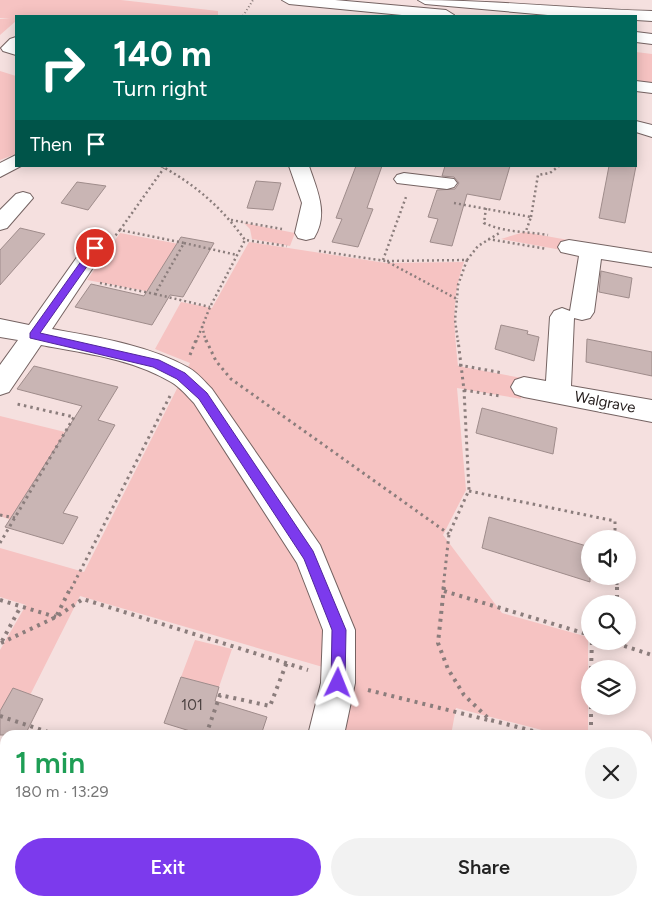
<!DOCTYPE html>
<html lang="en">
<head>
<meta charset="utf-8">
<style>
  :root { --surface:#fff; --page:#f2f2f2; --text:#222; --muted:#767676; --accent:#7c3aed }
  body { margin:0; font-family:Figtree,sans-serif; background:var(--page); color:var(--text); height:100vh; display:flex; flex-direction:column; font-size:19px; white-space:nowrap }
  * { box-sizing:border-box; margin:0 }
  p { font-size:16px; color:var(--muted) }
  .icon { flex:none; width:28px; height:28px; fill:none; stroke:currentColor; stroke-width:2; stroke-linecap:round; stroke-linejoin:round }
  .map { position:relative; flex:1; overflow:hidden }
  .panel { position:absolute; left:0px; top:730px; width:652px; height:176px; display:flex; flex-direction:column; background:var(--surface); border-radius:15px 15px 0 0; box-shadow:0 2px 12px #0003 }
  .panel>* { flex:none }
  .guide { position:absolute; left:15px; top:15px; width:622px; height:152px; border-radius:0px; box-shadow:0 2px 12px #0003; background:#00695c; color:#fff; overflow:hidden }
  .buttons { position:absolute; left:581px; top:530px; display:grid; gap:10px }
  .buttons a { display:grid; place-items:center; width:55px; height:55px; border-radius:50%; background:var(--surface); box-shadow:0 2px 12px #0003; font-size:25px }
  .pin { position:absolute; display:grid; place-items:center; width:42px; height:42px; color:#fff; margin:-21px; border:2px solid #fff; border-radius:50%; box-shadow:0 1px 5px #0007 }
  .me { position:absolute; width:55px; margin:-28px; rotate:2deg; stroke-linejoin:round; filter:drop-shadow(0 0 4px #0008) }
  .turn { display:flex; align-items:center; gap:18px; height:105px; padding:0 15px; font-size:22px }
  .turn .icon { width:65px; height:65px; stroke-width:2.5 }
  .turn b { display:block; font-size:35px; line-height:42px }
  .then { display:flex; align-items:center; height:48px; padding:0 15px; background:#0003; gap:10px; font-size:19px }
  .round { display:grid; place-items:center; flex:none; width:52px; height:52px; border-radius:26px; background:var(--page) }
  .head { display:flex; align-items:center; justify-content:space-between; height:85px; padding:0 15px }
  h1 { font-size:30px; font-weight:600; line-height:38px; color:#1e9e55 }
  .button { display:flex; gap:10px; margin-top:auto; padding:10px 15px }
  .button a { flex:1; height:58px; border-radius:30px; background:var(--accent); color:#fff; font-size:20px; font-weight:600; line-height:58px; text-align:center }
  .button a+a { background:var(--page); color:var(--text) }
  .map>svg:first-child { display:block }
</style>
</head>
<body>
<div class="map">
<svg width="652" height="906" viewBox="0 0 652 906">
  <rect width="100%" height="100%" fill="#f5e0df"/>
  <!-- green -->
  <path fill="#f6c3c2" d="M0 0H121L218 11V16H16V21L0 35V19H10L0 18Z
    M636 52 652 54V87L636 85Z
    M0 71 16 76V154L0 160Z
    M244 223 295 233 290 246 252 239 250 229Z
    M524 232 568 240 567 251 501 239Z
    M120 233 179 244 151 292 87 280Z
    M249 242 386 263 464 262C451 298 454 329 458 366L522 378 521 399 457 388 466 490 443 535 502 613 588 637V735H561L456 708 451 735H346L331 730 333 670 80 596 18 719 0 713V650L26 605 0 597V548L84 572 190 363 155 349 181 302 212 308Z
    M0 416 65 432 11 520 0 516Z
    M195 640 232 649 219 687 181 677Z
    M5 858V901H133L131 906H0V869Z
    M441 901H591V906H440Z"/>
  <!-- building -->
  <path fill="#c9b5b4" stroke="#9f8c8b" d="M356 166H382L367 208 373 209 358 247 332 242 342 219 336 218Z
    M445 166H510L500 200 467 194 452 246 430 242 438 219 428 217 437 190 455 189 459 183 454 177 442 176Z
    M609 166H636L625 223 599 218Z
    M256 181 281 183 273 210 247 208Z
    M77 182 106 186 88 210 61 203Z
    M20 228 45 234 0 285V250Z
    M181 237 214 243 183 297 170 295 152 325 75 307 91 284 144 296Z
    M601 271 632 278 629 298 599 292Z
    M501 325 528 331 527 334 539 337 534 361 495 349Z
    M587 339 652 352V376L586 362Z
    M34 366 118 387 98 420 115 425 63 513 78 517 63 544 5 527 82 406 17 389Z
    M482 408 557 428 553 454 476 433Z
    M489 517 590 547V582L482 548Z
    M181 677 219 687 215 701 267 717 261 735H203L164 723Z
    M13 688 43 699 25 735H0V711Z"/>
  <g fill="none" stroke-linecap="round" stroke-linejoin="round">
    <defs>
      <path id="minor" d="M16 37V55L3 51 1 48 10 39Z
        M636 81 652 83V93L636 91Z
        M636 121 652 125V137L636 132Z
        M16 155V166H21L0 177V163Z
        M289 166H309C317 190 329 214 314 238L306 240 298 238 295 233 302 203Z
        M404 173 454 179 457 183 454 187 447 189 397 183 394 179 397 175Z
        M23 192 30 194 33 198 7 228 0 230V210L16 194Z
        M569 240 652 253V267L601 259 594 312 590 318 582 320 574 318 571 386 652 400V422L524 397 515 394 511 387 515 380 524 377 546 381 550 317 554 311 562 308 570 311 579 256 561 252 558 247 561 242Z
        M95 241 103 243 106 248 52 329C97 337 148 345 189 368 198 373 205 382 212 389L320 545 355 630V683L344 735H308L321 683 323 630 297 563 194 403C187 396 180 387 171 382 133 359 84 353 41 345L9 392 0 395V365L18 340 0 337V319L29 325 87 243Z
        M266 901H306L305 906H265Z"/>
      <path id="highway" d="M282 0H335L446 10 454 15 412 16 289 4Z
        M418 0C496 0 574 9 652 11V21L636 20V16H559L425 4Z
        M636 32 652 34V44L636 42Z"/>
    </defs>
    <!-- minor casing -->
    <use href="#minor" stroke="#756362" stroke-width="2"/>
    <!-- highway casing -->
    <use href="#highway" stroke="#756362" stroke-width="2"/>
    <!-- path-far3 -->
    <path stroke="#8b7d7c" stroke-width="2" stroke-dasharray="1 2.5" stroke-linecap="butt" d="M243 16 253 0"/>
    <!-- path-far2 -->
    <path stroke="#8b7d7c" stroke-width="2.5" stroke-dasharray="2 3" stroke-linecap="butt" d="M161 166C196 185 222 208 245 240L287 246
      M454 203 531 217 526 231
      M486 208 484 223C506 233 525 231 548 235
      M531 217 538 175 550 173 559 166
      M231 220 282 229
      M120 230 164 168
      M488 239 547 249
      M184 243 237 255
      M319 251 386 261 457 299 455 320 458 342
      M383 260 406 197
      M467 260 478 246 501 232
      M387 261 467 260 458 285 457 299
      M100 283 155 294 184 243 120 230 115 236
      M155 294 210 307
      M202 326 206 342
      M196 342 210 307 245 240"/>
    <!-- path-far1 -->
    <path stroke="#8b7d7c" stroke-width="3" stroke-dasharray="2.5 4" stroke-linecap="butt" d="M206 340 216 361 231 379 449 534
      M190 355 196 340
      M459 365 503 373
      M464 390 500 396
      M469 491 615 521V539
      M0 515 15 518
      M0 543 74 417 17 404
      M617 576V589
      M71 589 170 396
      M443 589 449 534 469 490 464 390 458 340"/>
    <!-- path -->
    <path stroke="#8b7d7c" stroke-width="4" stroke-dasharray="3 5" stroke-linecap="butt" d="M444 587 438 643 448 669 464 695 490 720 549 735
      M617 587V604
      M444 591 590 635
      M0 600 56 617
      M57 615 71 587
      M2 641 21 606
      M609 641 652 655
      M1 643 56 617 83 599 308 670
      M591 669 592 641
      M368 690 488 720
      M591 706V735
      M0 716 57 735
      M206 735 220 695 270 706 287 662
      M648 766 652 768
      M0 861 5 850
      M140 906 142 901"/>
    <!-- minor -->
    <use href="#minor" fill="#fff" fill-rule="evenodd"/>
    <!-- highway -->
    <use href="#highway" fill="#fff" fill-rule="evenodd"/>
  </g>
  <!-- route -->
  <path fill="#7c3aed" stroke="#51269a" d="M92 246 100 248 40 333 159 360 185 373 207 393 313 551 346 630 345 683 343 688 338 690 333 688 331 683 332 630 304 559 199 399 177 379 153 367 30 338V333Z"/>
  <g text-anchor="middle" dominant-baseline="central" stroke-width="5" stroke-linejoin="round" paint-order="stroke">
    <!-- street labels -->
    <g font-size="15" fill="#241d1c" stroke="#fff">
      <text transform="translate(605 402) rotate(11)">Walgrave</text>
    </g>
    <!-- near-number labels -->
    <g font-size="15" fill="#4d4342">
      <text x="192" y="705">101</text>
    </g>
  </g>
</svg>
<div class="buttons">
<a><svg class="icon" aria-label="sound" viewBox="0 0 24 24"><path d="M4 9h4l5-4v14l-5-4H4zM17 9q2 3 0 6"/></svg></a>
<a><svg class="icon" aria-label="search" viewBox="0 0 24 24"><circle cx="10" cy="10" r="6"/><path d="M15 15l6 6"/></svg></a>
<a><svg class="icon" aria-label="layers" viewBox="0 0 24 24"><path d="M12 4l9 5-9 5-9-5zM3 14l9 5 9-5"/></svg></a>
</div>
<div class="pin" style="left:95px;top:248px;background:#d93025"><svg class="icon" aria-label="arrive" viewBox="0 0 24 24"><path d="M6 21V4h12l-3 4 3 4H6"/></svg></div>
<svg class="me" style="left:338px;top:683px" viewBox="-20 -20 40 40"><path d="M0-17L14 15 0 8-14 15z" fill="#7c3aed" stroke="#fff" stroke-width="4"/></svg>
<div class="guide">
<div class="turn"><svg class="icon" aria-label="right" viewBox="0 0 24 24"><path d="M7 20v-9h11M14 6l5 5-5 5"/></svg><div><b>140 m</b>Turn right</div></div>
<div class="then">Then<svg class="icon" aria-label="arrive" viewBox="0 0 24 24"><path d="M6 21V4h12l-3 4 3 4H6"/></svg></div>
</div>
<section class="panel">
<div class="head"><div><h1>1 min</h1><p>180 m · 13:29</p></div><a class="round"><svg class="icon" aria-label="close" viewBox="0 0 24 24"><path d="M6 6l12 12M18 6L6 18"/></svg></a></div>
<div class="button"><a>Exit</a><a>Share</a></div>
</section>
</div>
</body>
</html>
